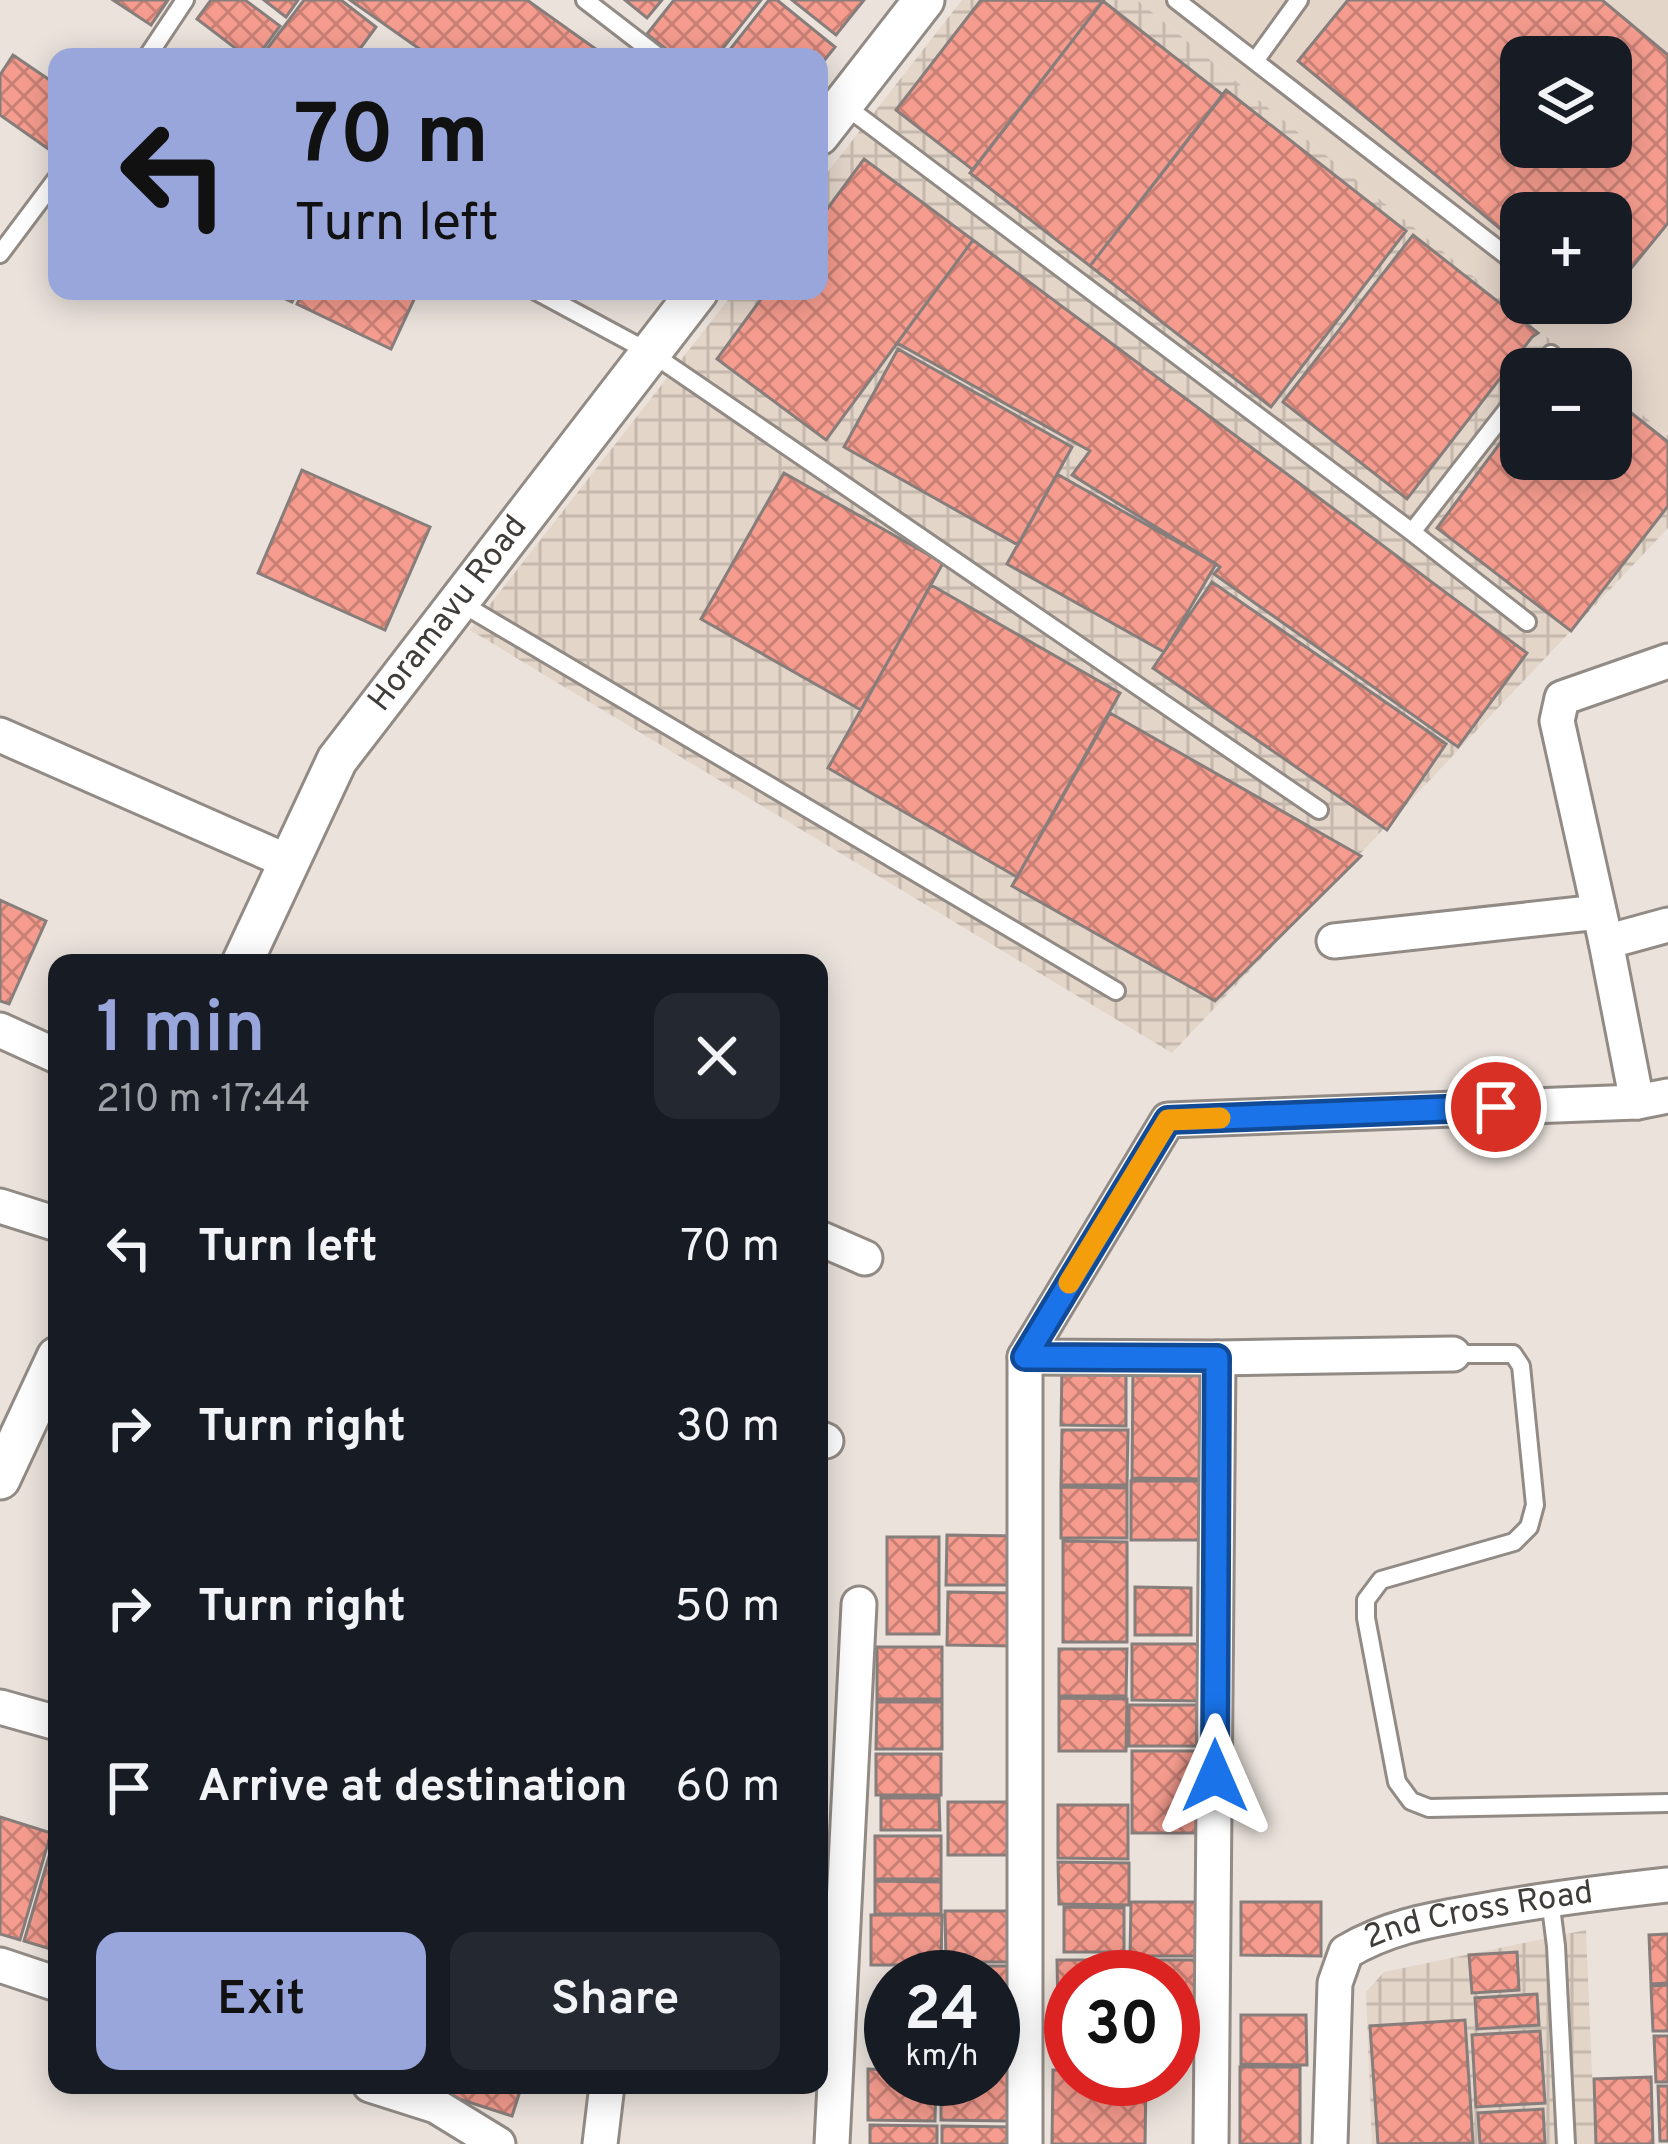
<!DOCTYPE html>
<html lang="en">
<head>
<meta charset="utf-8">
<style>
  :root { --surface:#171b24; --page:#242831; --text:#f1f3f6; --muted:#9ea1a6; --accent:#99a6db }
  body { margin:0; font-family:Overpass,sans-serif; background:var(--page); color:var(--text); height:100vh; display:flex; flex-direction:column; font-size:45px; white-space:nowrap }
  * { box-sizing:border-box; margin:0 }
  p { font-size:39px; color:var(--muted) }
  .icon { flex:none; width:66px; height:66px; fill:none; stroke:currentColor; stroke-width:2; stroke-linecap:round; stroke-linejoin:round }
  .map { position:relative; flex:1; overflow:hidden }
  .panel { position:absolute; left:48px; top:954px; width:780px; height:1140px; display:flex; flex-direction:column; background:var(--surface); border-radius:24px; box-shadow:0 6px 30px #0003 }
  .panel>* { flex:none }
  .hud { position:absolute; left:48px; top:48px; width:780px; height:252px; border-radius:24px; box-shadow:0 6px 30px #0003; background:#99a6db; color:#111; overflow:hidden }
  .buttons { position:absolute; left:1500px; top:36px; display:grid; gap:24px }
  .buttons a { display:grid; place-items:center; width:132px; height:132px; border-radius:24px; background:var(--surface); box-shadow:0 6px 30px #0003; font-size:60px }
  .speed { position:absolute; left:864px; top:1950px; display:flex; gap:24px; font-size:60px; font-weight:700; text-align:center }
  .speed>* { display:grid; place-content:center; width:156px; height:156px; border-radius:50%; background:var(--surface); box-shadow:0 6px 30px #0003; line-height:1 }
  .speed small { font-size:30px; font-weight:400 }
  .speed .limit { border:18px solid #d22; background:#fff; color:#111 }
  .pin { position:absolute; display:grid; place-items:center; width:102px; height:102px; color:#fff; margin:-51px; border:6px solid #fff; border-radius:50%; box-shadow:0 3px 12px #0007 }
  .me { position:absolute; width:132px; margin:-66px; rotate:0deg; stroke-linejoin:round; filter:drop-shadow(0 0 9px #0008) }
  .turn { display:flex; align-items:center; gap:42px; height:252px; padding:0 48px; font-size:54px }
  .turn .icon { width:156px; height:156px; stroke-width:2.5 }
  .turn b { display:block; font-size:84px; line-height:102px }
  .round { display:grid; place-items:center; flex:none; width:126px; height:126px; border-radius:24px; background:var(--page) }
  .summary { display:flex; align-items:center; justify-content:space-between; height:204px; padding:0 48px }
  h1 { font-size:72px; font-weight:600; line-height:90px; color:var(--accent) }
  .cta { display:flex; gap:24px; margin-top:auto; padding:24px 48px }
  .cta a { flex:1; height:138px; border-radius:24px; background:var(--accent); color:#111; font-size:48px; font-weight:600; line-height:138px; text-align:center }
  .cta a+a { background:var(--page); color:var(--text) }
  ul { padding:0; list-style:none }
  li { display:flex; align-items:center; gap:36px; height:180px; padding:0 48px }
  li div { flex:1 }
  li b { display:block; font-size:45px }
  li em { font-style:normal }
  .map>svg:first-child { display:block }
</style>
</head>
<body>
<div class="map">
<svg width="1668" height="2144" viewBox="0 0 1668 2144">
  <defs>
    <pattern id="industrial-grid" width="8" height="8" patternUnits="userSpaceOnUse" patternTransform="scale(3)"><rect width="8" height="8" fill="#e4d5c9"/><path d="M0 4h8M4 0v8" fill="none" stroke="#c5b8ad"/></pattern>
    <pattern id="building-cross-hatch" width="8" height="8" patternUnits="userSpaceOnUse" patternTransform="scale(3)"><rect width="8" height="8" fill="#f59c8e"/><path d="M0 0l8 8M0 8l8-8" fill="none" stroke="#c88075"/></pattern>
  </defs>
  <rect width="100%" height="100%" fill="#eae2db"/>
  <!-- built -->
  <path fill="#e4d5c9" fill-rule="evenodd" d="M1137 0H1668V436L1611 389V369H1586ZM1521 57H1611V147H1521ZM1521 213H1611V303H1521Z"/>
  <!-- industrial -->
  <path fill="url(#industrial-grid)" d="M962 0H1137L1586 369H1521V459H1611V389L1668 436V528L1172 1053 470 630 735 291H819V183Z
    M1586 1930 1595 2144H1372L1366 1992 1384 1972Z"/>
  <!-- building -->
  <path fill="url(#building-cross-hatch)" stroke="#877d7b" stroke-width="3" fill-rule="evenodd" d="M113 0H168L151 25Z
    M211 0H245L280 26 257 57H247L197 19Z
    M264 0H298L286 17Z
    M304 0H341L376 27 354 57H261Z
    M350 0H527L607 57H431Z
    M625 0H662L647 18Z
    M674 0H761L716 57H676L647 34Z
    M769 0H777L835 47 819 67V57H724Z
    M792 0H864L836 35Z
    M981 0 1103 1 973 170 896 110Z
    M1348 0H1602L1668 55V223L1611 293V213H1521V246L1298 61ZM1521 57H1611V147H1521Z
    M1103 1 1223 95 1090 266 970 173Z
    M13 55 57 85V139L50 150 0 115V75Z
    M1226 90 1406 231 1271 407 1090 266Z
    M864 159 973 240 826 440 717 359 767 291H819V220Z
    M1413 235 1538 333 1532 337 1407 499 1283 402Z
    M973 240 1527 653 1458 747 1214 574 1220 567 1216 564 1072 475 1090 451 897 343Z
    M268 291H298L292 302Z
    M303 291H418L391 349 297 304Z
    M898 349 1072 447 1018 545 844 447Z
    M1611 397 1668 442V506L1571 631 1437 528 1521 415V459H1611Z
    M302 470 430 527 385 630 258 573Z
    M784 473 943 563 861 710 701 619Z
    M1057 474 1216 564 1164 652 1007 564Z
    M1212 582 1446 744 1387 830 1153 668Z
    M931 585 1120 693 1017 877 828 768Z
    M1110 713 1361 856 1215 1001 1012 886Z
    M0 900 46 921 9 1004 0 1001Z
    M1062 1368 1126 1369V1426L1061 1425Z
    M1133 1369 1202 1370V1479L1132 1478Z
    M1062 1430H1128L1127 1485H1061Z
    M1131 1481H1201V1540H1131Z
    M1061 1487 1127 1488V1538H1061Z
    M947 1535 1016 1536V1585H946Z
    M887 1537H939V1634H887Z
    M1063 1541 1127 1542V1642H1063Z
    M1135 1587 1191 1588V1635H1135Z
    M948 1592 1016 1593V1646L947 1645Z
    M1132 1644H1204V1701L1132 1700Z
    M877 1647H942V1699H877Z
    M1059 1649H1127L1126 1696H1059Z
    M1059 1698 1127 1699 1126 1751H1059Z
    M877 1702H942V1749H876Z
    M1129 1705H1197V1746H1129Z
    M1132 1751H1198L1199 1833H1132Z
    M876 1754H941V1795H876Z
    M881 1798H939L940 1830H881Z
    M948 1802H1012L1011 1855H948Z
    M1058 1805H1128V1859L1058 1858Z
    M0 1817 51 1833 20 1940 0 1934Z
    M55 1836 57 1837V1951L24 1941Z
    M875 1836H941V1879H875Z
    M1058 1862 1129 1863V1905L1059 1904Z
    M875 1881 941 1882V1914H875Z
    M1131 1902H1197V1956H1130Z
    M1241 1902H1321V1956L1241 1955Z
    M1064 1907 1124 1908V1952H1064Z
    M945 1911H1013V1962H946Z
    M871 1915H942L941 1965H871Z
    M1668 1934V1983L1651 1984 1649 1935Z
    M1517 1952 1519 1990 1472 1993 1469 1955Z
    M1057 1960H1123V1977H1071V2011H1058Z
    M1131 1960H1198L1197 2010H1173V1977H1131Z
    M945 1966H1013L1012 2016H993V1977H945Z
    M1668 1985V2031H1653L1651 1986Z
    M1537 1994 1539 2025 1477 2029 1475 1998Z
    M1056 2014H1071V2060H1055Z
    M1241 2015H1306L1307 2065 1241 2064Z
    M1465 2020 1473 2143 1378 2144 1370 2026Z
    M1540 2031 1545 2103 1476 2107 1472 2035Z
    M1654 2036H1668V2082H1656Z
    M1240 2067H1300V2144H1240Z
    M868 2069 891 2070V2079H936L935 2121 868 2120Z
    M993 2070H1008V2121L941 2120V2079H993Z
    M1053 2070H1071V2079H1146L1145 2144H1052Z
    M1651 2077 1653 2144H1596L1594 2079Z
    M426 2085H522L512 2116 425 2088Z
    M1658 2086H1668V2141H1660Z
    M1543 2109 1545 2144H1480L1478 2113Z
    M870 2125 937 2126V2144H870Z
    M942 2126 1013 2127V2144H942Z"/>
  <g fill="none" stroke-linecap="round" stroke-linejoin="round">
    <defs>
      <path id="service" d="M585 0 659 57
        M1176 0 1521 267
        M147 57 185 0
        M1255 61 1299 0
        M844 105 1412 532 1527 622
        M0 254 57 178
        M536 291 651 353 1319 810
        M1568 303 1574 308
        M1539 369 1551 354
        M1412 532 1521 392
        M459 602 1116 991
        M1453 1354H1513L1521 1366 1535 1505 1529 1527 1514 1542 1381 1580 1366 1600V1618L1397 1782 1411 1801 1429 1808 1668 1803
        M1550 1899 1556 1946 1566 2144"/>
      <g id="minor">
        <path d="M0 735 289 862"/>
        <path d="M1334 941 1599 912"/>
        <path d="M1606 942 1668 925"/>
        <path d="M0 1030 57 1056"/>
        <path d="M1637 1102 1606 942 1557 721 1562 698 1668 661"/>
        <path d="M0 1206 57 1224"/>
        <path d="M819 1238 865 1258"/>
        <path d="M1025 1357 1218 1358 1453 1354"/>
        <path d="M819 1438 826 1441"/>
        <path d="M0 1707 57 1723"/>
        <path d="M0 1965 57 1984"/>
        <path d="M370 2085 436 2106 498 2144"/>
        <path d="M600 2144 607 2085"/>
        <path d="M832 2144 859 1604"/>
        <path d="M1025 2144V1357L1168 1120 1637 1102 1668 1096"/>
        <path d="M1211 2144 1218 1358"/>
        <path id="s1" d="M1330 2144 1335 1983 1346 1952C1390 1926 1431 1920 1481 1911 1543 1900 1605 1892 1668 1885"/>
      </g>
      <g id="tertiary">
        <path d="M819 135 924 0"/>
        <path id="s2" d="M242 963 337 760 698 291"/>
        <path d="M0 1479 57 1357"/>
      </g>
    </defs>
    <!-- service casing -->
    <use href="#service" stroke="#928a84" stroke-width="22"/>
    <!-- minor casing -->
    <use href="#minor" stroke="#928a84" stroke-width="39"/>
    <!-- tertiary casing -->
    <use href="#tertiary" stroke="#928a84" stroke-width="45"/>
    <!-- service -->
    <use href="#service" stroke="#fff" stroke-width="16"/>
    <!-- minor -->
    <use href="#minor" stroke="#fff" stroke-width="33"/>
    <!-- tertiary -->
    <use href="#tertiary" stroke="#fff" stroke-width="39"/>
  </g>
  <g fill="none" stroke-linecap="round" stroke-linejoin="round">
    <defs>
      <path id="route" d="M1215 1776 1217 1358 1025 1357 1168 1120 1496 1107"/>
    </defs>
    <!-- route casing -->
    <use href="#route" stroke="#114b97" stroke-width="30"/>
    <!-- route -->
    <use href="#route" stroke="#1a73e8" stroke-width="21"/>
    <!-- slow -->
    <path stroke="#f59e0b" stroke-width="21" d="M1069 1283 1168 1120 1220 1118"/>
  </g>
  <g text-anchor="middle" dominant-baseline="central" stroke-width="12" stroke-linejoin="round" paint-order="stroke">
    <!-- street labels -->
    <g font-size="33" fill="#3f3c39" stroke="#f7efe8">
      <text stroke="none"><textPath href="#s2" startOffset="408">Horamavu Road</textPath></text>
      <text stroke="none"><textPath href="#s1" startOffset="333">2nd Cross Road</textPath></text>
    </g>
  </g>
</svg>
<div class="buttons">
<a><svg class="icon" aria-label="layers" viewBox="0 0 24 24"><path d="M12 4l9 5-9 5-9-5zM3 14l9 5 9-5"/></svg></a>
<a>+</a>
<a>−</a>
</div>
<div class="speed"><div>24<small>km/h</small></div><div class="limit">30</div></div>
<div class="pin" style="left:1496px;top:1107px;background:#d93025"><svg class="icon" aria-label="arrive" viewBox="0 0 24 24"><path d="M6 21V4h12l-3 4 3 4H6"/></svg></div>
<svg class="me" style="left:1215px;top:1776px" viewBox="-20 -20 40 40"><path d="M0-17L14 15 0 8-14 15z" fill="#1a73e8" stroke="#fff" stroke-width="4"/></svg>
<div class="hud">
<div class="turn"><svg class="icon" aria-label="left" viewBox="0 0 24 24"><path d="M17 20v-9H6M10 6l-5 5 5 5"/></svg><div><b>70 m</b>Turn left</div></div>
</div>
<section class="panel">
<div class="summary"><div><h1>1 min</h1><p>210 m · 17:44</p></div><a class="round"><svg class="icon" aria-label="close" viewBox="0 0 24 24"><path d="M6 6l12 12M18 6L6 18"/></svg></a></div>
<ul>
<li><svg class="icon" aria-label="left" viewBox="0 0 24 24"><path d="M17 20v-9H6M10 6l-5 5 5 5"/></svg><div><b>Turn left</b></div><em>70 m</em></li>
<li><svg class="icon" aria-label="right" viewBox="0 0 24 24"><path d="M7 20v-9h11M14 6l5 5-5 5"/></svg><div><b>Turn right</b></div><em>30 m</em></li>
<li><svg class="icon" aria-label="right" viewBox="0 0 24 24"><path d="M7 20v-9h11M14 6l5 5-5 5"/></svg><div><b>Turn right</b></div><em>50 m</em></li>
<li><svg class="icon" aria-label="arrive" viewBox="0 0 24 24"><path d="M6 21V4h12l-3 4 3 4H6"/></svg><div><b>Arrive at destination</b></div><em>60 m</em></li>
</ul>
<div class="cta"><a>Exit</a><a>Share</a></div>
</section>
</div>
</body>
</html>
